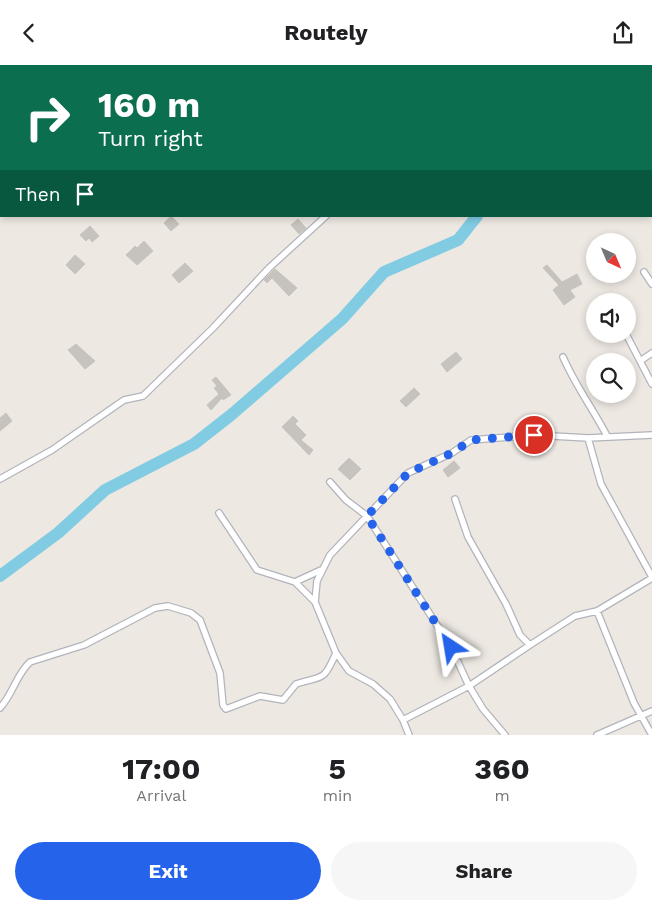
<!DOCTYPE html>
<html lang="en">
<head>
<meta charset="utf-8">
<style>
  :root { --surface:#fff; --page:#f6f6f6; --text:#202124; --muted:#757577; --accent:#2563eb }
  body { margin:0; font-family:"Work Sans",sans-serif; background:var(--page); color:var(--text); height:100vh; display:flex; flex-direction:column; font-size:19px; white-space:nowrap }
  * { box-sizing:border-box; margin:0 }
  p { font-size:16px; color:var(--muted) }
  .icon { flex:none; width:28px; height:28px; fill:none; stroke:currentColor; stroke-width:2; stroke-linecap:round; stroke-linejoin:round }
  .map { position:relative; height:670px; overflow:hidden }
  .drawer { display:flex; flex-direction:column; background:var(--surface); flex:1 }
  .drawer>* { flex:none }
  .guide { position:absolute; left:0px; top:0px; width:652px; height:152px; box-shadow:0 2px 8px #0003; background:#0b6e4f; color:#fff; overflow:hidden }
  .needle { width:32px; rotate:136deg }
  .tools { position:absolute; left:586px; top:168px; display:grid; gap:10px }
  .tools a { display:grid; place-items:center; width:50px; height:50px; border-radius:50%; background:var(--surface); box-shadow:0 2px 8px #0003; font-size:25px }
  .pin { position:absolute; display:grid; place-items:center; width:42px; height:42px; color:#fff; margin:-21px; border:2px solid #fff; border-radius:50%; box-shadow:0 1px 5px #0007 }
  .me { position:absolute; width:55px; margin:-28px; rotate:327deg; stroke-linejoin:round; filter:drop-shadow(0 0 4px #0008) }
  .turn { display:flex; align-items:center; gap:18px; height:105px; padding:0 15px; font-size:22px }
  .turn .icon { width:65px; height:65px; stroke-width:2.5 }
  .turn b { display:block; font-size:35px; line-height:42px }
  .then { display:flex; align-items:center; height:48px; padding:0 15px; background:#0003; gap:10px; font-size:19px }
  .eta { display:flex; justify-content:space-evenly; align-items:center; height:85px; text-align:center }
  .eta b { font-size:30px; font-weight:700; line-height:35px }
  .action { display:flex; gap:10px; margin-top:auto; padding:10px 15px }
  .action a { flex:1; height:58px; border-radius:30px; background:var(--accent); color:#fff; font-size:20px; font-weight:700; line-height:58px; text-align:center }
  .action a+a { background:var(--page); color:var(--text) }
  header { display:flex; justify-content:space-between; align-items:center; height:65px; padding:0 15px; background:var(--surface); font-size:22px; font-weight:700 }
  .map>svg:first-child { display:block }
</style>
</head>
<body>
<header><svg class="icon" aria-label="back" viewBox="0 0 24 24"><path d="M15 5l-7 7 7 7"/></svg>Routely<svg class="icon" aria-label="share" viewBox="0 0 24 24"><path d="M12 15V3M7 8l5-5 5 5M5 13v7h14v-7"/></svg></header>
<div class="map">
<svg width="652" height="670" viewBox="0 0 652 670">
  <rect width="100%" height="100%" fill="#ede8e2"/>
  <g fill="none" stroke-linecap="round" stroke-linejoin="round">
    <!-- river -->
    <path stroke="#81cce3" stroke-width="12" d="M651 65 652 64
      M0 511 58 468 105 425 194 379 231 350 342 254 384 207 458 175 477 151"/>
  </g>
  <!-- building -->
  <path fill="#c6c2bd" stroke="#c9c3bb" d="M171 151 179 159 171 166 164 158Z
    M298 154 306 163 299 169 291 160Z
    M90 161 99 171 92 177 89 173 86 176 80 170Z
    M144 176 153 186 137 200 126 190 135 181 137 183Z
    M75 190 85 199 75 209 66 200Z
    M185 198 193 206 179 218 172 210Z
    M547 200 562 217 577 209 582 219 570 225 575 232 564 240 553 225 559 220 543 203Z
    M275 204 297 223 289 231 272 213 267 218 264 215Z
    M76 279 95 296 85 304 68 285Z
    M456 287 462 294 447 307 441 299Z
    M216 312 231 330 223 335 222 333 211 345 207 340 219 329 214 323 217 321 212 315Z
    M414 323 420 329 406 342 400 336Z
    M6 348 12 356 0 366V353Z
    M293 351 298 356 295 359 306 370 301 375 313 385 309 390 282 362Z
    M349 393 361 404 350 415 338 404Z
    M454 396 460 403 448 412 443 405Z"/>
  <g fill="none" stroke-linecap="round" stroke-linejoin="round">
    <defs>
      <path id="street" d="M466 1 467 0
        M644 207 652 219
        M626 269 652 319
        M563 292C575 320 593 344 607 371
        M640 296 652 288
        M588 373 601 419 652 512
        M0 414 52 385 124 335 143 331 213 263 269 203 326 151
        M330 417 346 435 367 451 451 582 469 621 483 644 505 670
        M455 434 468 472 506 539 520 570 530 580 575 551 597 546 652 513
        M219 448 257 505 295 517 315 537
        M295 517 321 505
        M597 546 634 638 652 670
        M0 643C13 629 16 610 30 597L84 580 155 543 168 541 191 548 200 555 220 608 223 640 226 644 260 631 283 635 296 619C323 610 323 618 336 588
        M403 655 469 621 530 580
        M409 670 403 655 390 634 373 619 349 606 336 588 315 537 317 516 330 490 408 408 452 388 471 375 534 370 588 373 652 370
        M597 670 652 646"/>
    </defs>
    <!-- street casing -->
    <use href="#street" stroke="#b2b4bc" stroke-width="8"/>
    <!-- street -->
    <use href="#street" stroke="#fff" stroke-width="5.5"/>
  </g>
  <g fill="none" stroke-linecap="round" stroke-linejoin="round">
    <!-- route -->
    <path stroke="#2563eb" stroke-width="9" stroke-dasharray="0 16.2" d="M451 582 367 451 408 408 452 388 471 375 534 370"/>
  </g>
</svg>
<div class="tools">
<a><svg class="needle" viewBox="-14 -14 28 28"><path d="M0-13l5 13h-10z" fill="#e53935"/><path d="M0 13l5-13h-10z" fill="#757577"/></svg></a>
<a><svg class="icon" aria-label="sound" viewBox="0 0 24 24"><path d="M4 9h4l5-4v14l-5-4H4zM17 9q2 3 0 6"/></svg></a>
<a><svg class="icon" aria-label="search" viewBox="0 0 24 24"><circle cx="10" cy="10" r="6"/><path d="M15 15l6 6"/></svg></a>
</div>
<div class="pin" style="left:534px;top:370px;background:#d93025"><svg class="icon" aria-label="arrive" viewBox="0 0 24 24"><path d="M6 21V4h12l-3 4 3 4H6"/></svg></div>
<svg class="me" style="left:451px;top:582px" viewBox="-20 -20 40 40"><path d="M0-17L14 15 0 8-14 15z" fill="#2563eb" stroke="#fff" stroke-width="4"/></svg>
<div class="guide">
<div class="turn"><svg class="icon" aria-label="right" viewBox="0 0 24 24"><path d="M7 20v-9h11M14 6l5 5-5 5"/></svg><div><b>160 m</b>Turn right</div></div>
<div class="then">Then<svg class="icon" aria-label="arrive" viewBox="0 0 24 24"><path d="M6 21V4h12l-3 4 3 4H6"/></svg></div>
</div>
</div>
<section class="drawer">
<div class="eta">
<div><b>17:00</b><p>Arrival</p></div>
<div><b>5</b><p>min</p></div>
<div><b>360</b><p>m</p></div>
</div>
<div class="action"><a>Exit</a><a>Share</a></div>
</section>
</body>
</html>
